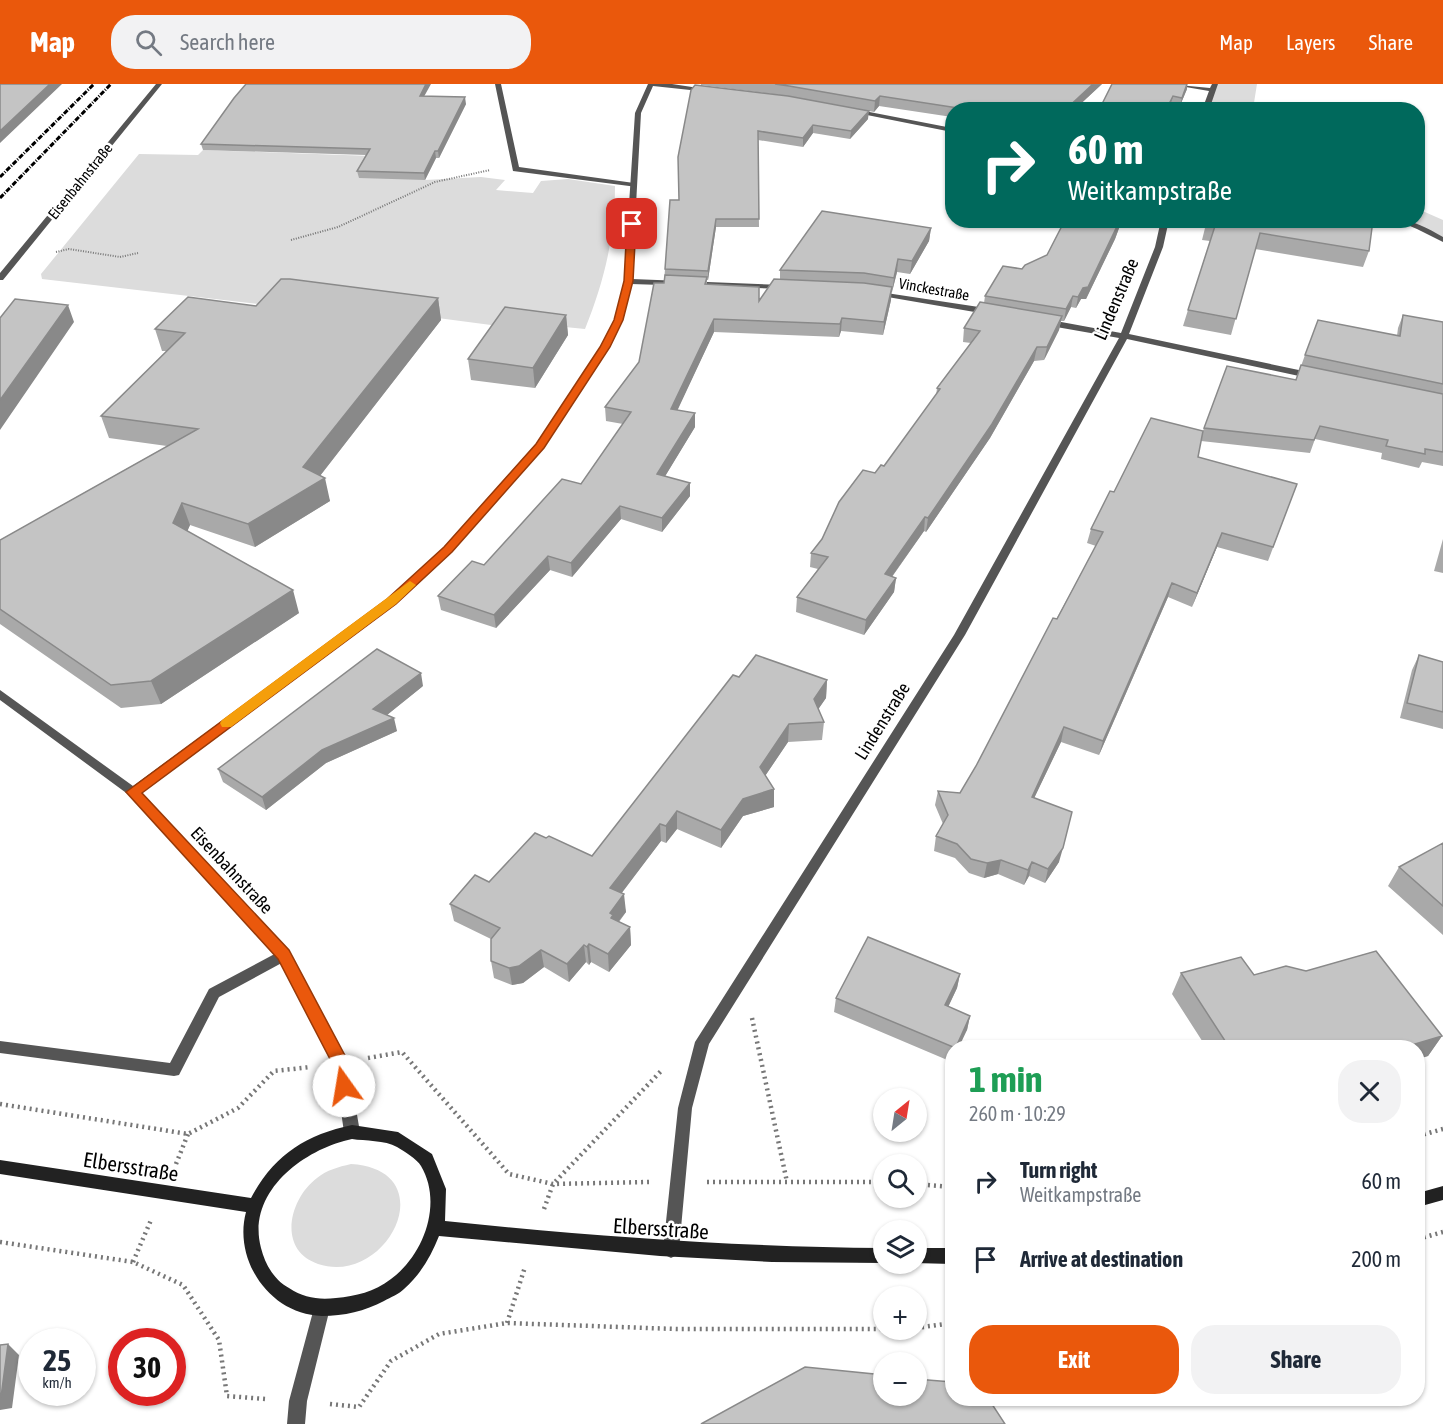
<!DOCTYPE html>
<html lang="en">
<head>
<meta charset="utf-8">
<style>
  :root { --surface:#fff; --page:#f2f2f3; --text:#1f2937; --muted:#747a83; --accent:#ea580c }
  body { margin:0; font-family:"Asap Condensed",sans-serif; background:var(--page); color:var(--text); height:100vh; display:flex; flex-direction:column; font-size:22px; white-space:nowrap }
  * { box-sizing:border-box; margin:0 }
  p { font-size:20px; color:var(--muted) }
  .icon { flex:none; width:33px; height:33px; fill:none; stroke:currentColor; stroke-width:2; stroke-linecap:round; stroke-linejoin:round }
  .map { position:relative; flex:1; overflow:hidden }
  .side { position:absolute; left:945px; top:956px; width:480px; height:366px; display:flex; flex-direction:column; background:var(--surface); border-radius:24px; box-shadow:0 2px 4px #0004 }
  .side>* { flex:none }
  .banner { position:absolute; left:945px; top:18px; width:480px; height:126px; border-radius:24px; box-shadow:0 2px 4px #0004; background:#00695c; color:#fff; overflow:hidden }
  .needle { width:39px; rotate:30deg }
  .tools { position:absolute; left:873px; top:1004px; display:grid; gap:12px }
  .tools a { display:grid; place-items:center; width:54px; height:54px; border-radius:50%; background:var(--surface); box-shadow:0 2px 4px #0004; font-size:30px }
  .speed { position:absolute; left:18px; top:1244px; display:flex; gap:12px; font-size:30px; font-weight:700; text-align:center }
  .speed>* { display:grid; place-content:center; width:78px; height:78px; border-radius:50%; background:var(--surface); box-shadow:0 2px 4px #0004; line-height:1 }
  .speed small { font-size:15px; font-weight:400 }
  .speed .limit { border:9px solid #d22; background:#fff; color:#111 }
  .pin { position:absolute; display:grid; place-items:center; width:51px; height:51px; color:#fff; margin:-26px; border-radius:12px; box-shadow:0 3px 9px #0006 }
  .me { position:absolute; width:66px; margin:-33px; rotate:347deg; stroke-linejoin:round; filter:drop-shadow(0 0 4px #0008) }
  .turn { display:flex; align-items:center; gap:21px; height:126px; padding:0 24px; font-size:27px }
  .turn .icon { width:78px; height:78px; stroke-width:2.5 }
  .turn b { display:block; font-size:42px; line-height:51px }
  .round { display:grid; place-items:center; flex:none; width:63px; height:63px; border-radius:24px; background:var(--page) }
  .headline { display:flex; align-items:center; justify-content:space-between; height:102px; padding:0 24px }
  h1 { font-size:36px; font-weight:700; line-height:45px; color:#1e9e55 }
  .cta { display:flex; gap:12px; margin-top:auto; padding:12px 24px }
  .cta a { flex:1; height:69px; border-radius:24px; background:var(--accent); color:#fff; font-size:24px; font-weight:700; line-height:69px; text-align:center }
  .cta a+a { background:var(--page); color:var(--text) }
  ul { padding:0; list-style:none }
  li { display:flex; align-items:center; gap:18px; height:78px; padding:0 24px }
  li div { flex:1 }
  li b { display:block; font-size:22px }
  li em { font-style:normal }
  header { display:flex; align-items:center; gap:36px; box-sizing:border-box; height:84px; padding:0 30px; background:var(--accent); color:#fff }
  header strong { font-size:28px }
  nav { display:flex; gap:33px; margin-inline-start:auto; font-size:21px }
  .search { width:420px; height:54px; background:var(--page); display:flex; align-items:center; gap:15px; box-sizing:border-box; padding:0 21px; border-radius:24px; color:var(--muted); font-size:22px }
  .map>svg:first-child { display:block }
</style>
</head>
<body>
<header>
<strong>Map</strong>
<div class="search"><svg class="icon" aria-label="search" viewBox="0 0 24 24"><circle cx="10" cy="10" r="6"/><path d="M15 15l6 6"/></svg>Search here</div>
<nav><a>Map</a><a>Layers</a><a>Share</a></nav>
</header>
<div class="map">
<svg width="1443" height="1340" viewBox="0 0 1443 1340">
  <rect width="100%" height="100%" fill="#fff"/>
  <!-- green -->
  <path fill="#dcdcdc" d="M1216 0H1257L1253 25 1205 26Z
    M203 66 371 72 425 96 481 93 505 96 496 106 533 109 541 97 568 95 615 102C615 153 604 198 585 245L545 241 536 247 415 231 266 221 42 195 41 190 139 70 198 71Z
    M1418 125 1443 136V156L1399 137 1418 136Z
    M351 1080C445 1086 388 1203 318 1180 277 1166 289 1115 317 1094 327 1086 338 1083 351 1080Z"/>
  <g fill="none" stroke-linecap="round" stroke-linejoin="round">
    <!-- path-far1 -->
    <path stroke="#777" stroke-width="2" stroke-dasharray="1 1.5" stroke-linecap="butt" d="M291 156 338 143 435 98 490 86
      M56 168 69 165 120 173 138 169"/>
    <!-- path -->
    <path stroke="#777" stroke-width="4.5" stroke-dasharray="2 4" stroke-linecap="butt" d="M752 934 787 1098
      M368 974 402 968 509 1090 553 1100 649 1098
      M0 1020 188 1050 238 1024 274 987 311 983
      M1418 1052 1443 1045
      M176 1080 188 1050
      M707 1098H884
      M916 1100 952 1103
      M544 1125 553 1100 662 986
      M1418 1155 1443 1148
      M0 1158 133 1178 183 1201 219 1256 227 1312 265 1315
      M133 1178 151 1136
      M507 1239 525 1183
      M916 1244 952 1239
      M330 1320 359 1323 391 1277 439 1250 507 1239 676 1245H910"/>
    <!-- lane -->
    <path fill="#555" fill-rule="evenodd" d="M495 0H501L519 83 634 99H637V103L513 87Z
      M1396 136C1414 136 1427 144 1443 153V158L1417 145Z
      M284 865 289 867 291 871 289 875 219 913 179 991 174 992 0 969V957L170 979 209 905Z"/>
    <!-- street -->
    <path fill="#555" fill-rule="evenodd" d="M156 0H162L3 196H0V189Z
      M648 0H672L712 6 709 8 653 2 641 29 632 195 784 201H787V205L631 200 623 236 609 263 545 362 452 467 396 520 141 709 289 867 348 979 360 1048 357 1053 352 1055 347 1053 344 1048 334 980 279 875 129 711 0 616V606L133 702 388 516 444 463 536 360 601 263 615 236 624 197 635 29Z
      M1168 0 1210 4 1212 0H1218L1209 26H1202L1209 7Z
      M854 25 952 44V48L852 28 851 27Z
      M1161 136H1169L1163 163 1129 250 1313 289 1317 292 1313 295 1127 255 965 551 709 960 692 1024 679 1166 677 1171 671 1174 665 1171 663 1166 678 1024 695 958 954 551 1119 254 1045 241 1041 238 1045 235 1121 249 1155 163Z
      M873 207 992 225 996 228 992 231 876 211H873Z
      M322 1216 328 1218 330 1224 307 1317 305 1340H287L289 1317 314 1224 316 1218Z"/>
    <!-- secondary -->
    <path fill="#222" fill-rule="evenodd" d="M352 1041 398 1048 432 1070 446 1105 445 1137C591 1152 737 1163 884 1164V1179H886L772 1178 660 1172 439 1152C431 1172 421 1190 404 1205 399 1210 391 1213 384 1217 365 1227 344 1232 322 1232 270 1231 233 1176 246 1128L0 1090V1076L251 1114C274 1071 305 1051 352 1041ZM352 1055C365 1057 385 1056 397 1063 404 1067 417 1075 421 1082 443 1119 424 1171 391 1195 374 1208 356 1212 336 1214 319 1216 304 1214 289 1204 274 1196 265 1180 261 1164 246 1108 304 1065 352 1055Z
      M1443 1102V1116L1418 1123V1109Z
      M916 1164H952V1180L914 1179H916Z"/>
    <!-- rail -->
    <path stroke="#000" stroke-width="3" stroke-dasharray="5 1.5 1 1.5" stroke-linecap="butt" d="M0 93 94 0
      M0 114 111 0"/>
  </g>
  <!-- wall -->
  <path fill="#a9a9a9" d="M701 0H1102L1074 26H952V33L879 22 874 28 788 12 701 1Z
    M1112 0 1187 5 1179 24 1170 23Z
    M691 6 868 35 850 55 813 49 803 63 758 56 759 143H716L708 196H707V200L759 217 780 195V186L931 144 929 157 910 190 897 188 892 208H891V216L883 251 841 247 839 253 714 248 677 326 695 343 665 392 690 412 662 448 621 435 572 493 550 486 496 544 441 526 438 512 484 481 581 400 623 340 606 337 605 323 639 278 664 199 665 185 679 116Z
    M424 12 466 20 439 74H436L425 96 359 94 357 87 366 71 203 66 201 60Z
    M1065 136H1122L1115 155 1086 215H1081L1076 224 1071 223 1064 237H1061L1059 246 1044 276 1034 277 990 354 926 448 924 447 892 493 896 494 894 508 864 551 796 528 797 513 818 485 810 483 811 469 875 389 884 382 936 312 937 304 971 259 963 258 964 244 984 219 985 212 1022 185 1047 171Z
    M1207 136 1369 167 1363 183 1255 165 1231 251 1183 242 1188 226 1210 157 1202 156Z
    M438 214 441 236 320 392 330 417 255 463 190 441 187 447 299 529 161 620 121 624 0 540V456L167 362 109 354 101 332 167 267H162L155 245 256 222Z
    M566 231 568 251 535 304 471 296 468 275Z
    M1403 231 1443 238V382L1422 378 1419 384 1381 375 1382 369 1315 355 1310 369 1201 357 1198 373 1297 400 1268 477 1217 463 1192 523 1168 513 1099 671 1061 658 1034 714 1059 778 1045 799 1029 792 1024 801 998 790 984 794 969 789 955 774 934 767 936 752 943 740 935 721 938 707 960 709 976 682 1096 462 1087 459 1091 445 1114 408 1203 347 1227 282 1296 296 1305 271 1397 252 1398 244Z
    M1443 455V489L1434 487Z
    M1419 571 1443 578V645L1400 634 1412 586Z
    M739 593 827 596 826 614 818 625 824 638 822 656 788 658 765 692 774 723 743 732 721 764 677 745 666 759 661 757 621 809 626 828 619 838 630 843 631 861 609 888 591 878 589 881 586 878 569 898 544 883 523 899 512 901 494 894 491 877V855L454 837 450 820 489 798 546 754 592 772Z
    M423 602 387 631 397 647 326 679 266 726 223 698 218 685Z
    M1443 759V851L1388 802 1399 783Z
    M1376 867 1442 952 1428 972 1418 975V963H1206L1172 910 1181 889 1241 873 1254 891 1286 882 1306 887Z
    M960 890 957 904 948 923 970 932 967 946 952 963V978L834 928 836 914Z"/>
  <!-- shaded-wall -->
  <path fill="#898989" d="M50 0H62L0 59V47Z
    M426 0H431L421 18 420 12Z
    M1093 0H1102L1074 26H1065Z
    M1187 0V5L1179 24 1182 14Z
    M880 12 879 22 874 28 875 17Z
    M1173 12 1169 26H1166Z
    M465 13 466 20 439 74 438 67Z
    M869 27 868 35 850 55 851 47Z
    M813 41V49L803 63V54Z
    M435 67 436 74 425 96 424 89Z
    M716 135V143L708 196V187Z
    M1120 136H1122L1115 155 1086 215H1081L1076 224 1078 213Z
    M931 144 929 157 910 190 912 177Z
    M898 175 897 188 892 208 894 194Z
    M892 203 891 216 883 251 884 238Z
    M1073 212 1071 223 1064 237 1066 225Z
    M438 214 441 236 312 402 325 394 330 417 255 463 248 440 303 383Z
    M68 221 74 238 0 346V316Z
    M566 231 568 251 535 304 533 284Z
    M1062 232 1059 246 1044 276 1047 263Z
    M842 234 841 247 839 253 840 240Z
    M714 235V248L672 338 671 325Z
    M1037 263 1034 277 990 354 926 448 928 434Z
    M695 329V343L658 404 657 390Z
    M690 399V412L662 448V434Z
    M182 419 190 441 181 462 173 439Z
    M620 422 621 435 572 493 571 479Z
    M925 433 924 447 883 505 885 490Z
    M1222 449 1217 463 1192 523 1197 509Z
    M548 472 550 486 496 544 494 531Z
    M896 494 894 508 864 551 866 536Z
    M1172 499 1168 513 1099 671 1103 657Z
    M293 506 299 529 161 620 151 597Z
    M421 589 423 602 377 639 373 625Z
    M827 596 826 614 813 633 814 615Z
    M394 634 397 647 326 679 266 726 262 713 322 666Z
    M789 640 788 658 759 701 760 683Z
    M1064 643 1061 658 1028 727 1032 713Z
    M774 705V723L743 732 721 764V746L743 715Z
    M677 727V745L666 759V742Z
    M660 740 661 757 612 822 610 804Z
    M1063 764 1059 778 1045 799 1048 785Z
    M1001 776 998 790 984 794 987 779Z
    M1032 778 1029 792 1024 801 1028 786Z
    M624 810 626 828 614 843 610 829Z
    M630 843 631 861 609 888 608 870Z
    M589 860 591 878 589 881 587 863Z
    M584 861 586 878 569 898 567 880Z
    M541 866 544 883 523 899 512 901 509 884Z
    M960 890 957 904 942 936 945 921Z
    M970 932 967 946 959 963H956Z
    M1442 952 1428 972 1418 975V963H1405Z
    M8 1260 19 1271 12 1324 0 1326V1313Z"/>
  <!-- building -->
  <path fill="#c4c4c4" stroke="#898989" stroke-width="1.5" d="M0 0H50L0 47Z
    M246 0H426L420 12 465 13 438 67H435L424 89 357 87 370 65 201 60 234 14Z
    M775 0H1093L1065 26H971L880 12 875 17 789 2Z
    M1112 0H1187L1182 14 1173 12 1166 26H1099Z
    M695 1 788 12 869 27 851 47 813 41 803 54 758 47 759 135H716L708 187 665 185 670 116H679L678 73 691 6Z
    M822 127 931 144 912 177 898 175 894 194 864 189 780 186Z
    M1065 136H1120L1088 203 1083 204 1078 213 1073 212 1066 225 985 212 1003 182 1022 185 1025 181 1047 171Z
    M1207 136H1373L1369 167 1260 149 1236 235 1188 226 1215 142 1206 140Z
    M665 191 707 193 705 200 759 203V217L774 195 864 199 892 203 884 238 842 234 840 240 714 235 671 325 695 329 657 390 690 399 662 434 620 422 571 479 548 472 494 531 438 512 472 477 484 481 562 395 581 400 631 328 605 323 639 278 654 199H664Z
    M281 195H290L438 214 303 383 325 394 248 440 182 419 173 439 293 506 151 597 111 601 0 525V456L198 345 101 332 185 249 155 245 188 213 256 222Z
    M15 215 68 221 0 316V234Z
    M980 218 1062 232 1047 263H1037L992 340 928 434 925 433 885 490 896 494 866 536 797 513 828 473 811 469 822 455 839 418 863 386 875 389 881 381 884 382 940 305 937 304 980 247 964 244Z
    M505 223 566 231 533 284 468 275Z
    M1403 231 1443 238V300L1305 271 1318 236 1400 252Z
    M1301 281 1443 310V368L1425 365V370L1386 362 1388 356 1320 342 1314 356 1204 344 1227 282 1296 296Z
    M1151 334 1203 347 1198 373 1297 400 1273 463 1222 449 1197 509 1172 499 1103 657 1064 643 1032 713 1072 728 1063 764 1048 785 1032 778 1028 786 1001 776 987 779 971 775 957 760 936 752 948 731 938 707 960 709 976 682 1053 534 1057 535 1103 448 1091 445 1110 407 1114 408Z
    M377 565 421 589 373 625 394 634 322 666 262 713 218 685Z
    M756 571 827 596 814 615 824 638 789 640 760 683 774 705 743 715 721 746 677 727 666 742 660 740 610 804 624 810 610 829 613 831 611 834 630 843 608 870 589 860 587 863 584 861 567 880 541 866 519 882 509 884 491 877V855L500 844 450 820 475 791 489 798 535 749 546 754 549 752 592 772 733 591 739 593Z
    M1419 571 1443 578V628L1407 619Z
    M1443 759V822L1399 783Z
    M868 853 960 890 945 921 970 932 956 963H953L836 914Z
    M1376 867 1442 952 1405 963H1229L1181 889 1241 873 1254 891 1286 882 1306 887Z
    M8 1260 1 1313H0V1261Z
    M805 1283 884 1291V1311H916V1295L952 1298V1314H988L1005 1340H701Z"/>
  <!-- route -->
  <path fill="#ea580c" stroke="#983908" stroke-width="1.5" d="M632 137 636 140 633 197 623 236 610 263 544 364 452 468 396 520 142 709 289 866 349 979 353 1002 350 1007 344 1009 338 1007 332 979 278 875 126 708 387 515 444 463 536 360 600 263 614 236 624 197 627 140Z"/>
  <!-- slow -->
  <path fill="#f59e0b" d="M410 497 416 501 396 520 231 643H222L220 639 222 636Z"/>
  <g text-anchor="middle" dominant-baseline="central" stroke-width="5" stroke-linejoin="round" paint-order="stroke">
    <!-- far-street labels -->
    <g font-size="15" fill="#000" stroke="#fff">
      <text transform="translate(80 97) rotate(-51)">Eisenbahnstraße</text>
      <text transform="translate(934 205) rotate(10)">Vinckestraße</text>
    </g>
    <!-- street labels -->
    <g font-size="18" fill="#000" stroke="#fff">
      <text transform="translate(1116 215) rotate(-67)">Lindenstraße</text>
      <text transform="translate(882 637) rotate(-58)">Lindenstraße</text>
      <text transform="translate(232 786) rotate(47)">Eisenbahnstraße</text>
    </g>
    <!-- near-street labels -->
    <g font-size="21" fill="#000" stroke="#fff">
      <text transform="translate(131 1082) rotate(9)">Elbersstraße</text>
      <text transform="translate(661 1144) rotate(4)">Elbersstraße</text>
    </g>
  </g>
</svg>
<div class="tools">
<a><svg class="needle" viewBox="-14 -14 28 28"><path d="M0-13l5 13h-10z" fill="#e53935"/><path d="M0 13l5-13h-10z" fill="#747a83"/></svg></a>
<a><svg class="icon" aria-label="search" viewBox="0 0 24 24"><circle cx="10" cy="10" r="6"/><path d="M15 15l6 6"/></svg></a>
<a><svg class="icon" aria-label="layers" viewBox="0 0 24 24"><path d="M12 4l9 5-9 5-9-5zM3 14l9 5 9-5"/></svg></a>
<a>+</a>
<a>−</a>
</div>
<div class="speed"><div>25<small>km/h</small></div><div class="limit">30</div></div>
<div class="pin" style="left:632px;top:140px;background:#d93025"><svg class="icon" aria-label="arrive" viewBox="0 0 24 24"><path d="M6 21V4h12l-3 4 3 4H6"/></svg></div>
<svg class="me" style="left:344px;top:1002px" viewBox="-20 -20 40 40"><circle r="19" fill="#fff"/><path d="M0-13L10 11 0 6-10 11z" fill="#ea580c"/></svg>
<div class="banner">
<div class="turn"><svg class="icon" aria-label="right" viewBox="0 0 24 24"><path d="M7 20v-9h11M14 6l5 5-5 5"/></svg><div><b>60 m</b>Weitkampstraße</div></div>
</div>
<section class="side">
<div class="headline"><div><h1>1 min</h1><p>260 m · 10:29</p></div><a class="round"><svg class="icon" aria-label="close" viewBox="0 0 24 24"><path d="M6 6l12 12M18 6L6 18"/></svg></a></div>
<ul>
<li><svg class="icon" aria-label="right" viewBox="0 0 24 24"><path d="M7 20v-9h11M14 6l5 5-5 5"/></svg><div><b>Turn right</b><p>Weitkampstraße</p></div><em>60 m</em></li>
<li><svg class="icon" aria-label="arrive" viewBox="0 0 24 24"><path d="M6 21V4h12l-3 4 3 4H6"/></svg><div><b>Arrive at destination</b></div><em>200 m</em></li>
</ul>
<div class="cta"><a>Exit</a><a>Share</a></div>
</section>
</div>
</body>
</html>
